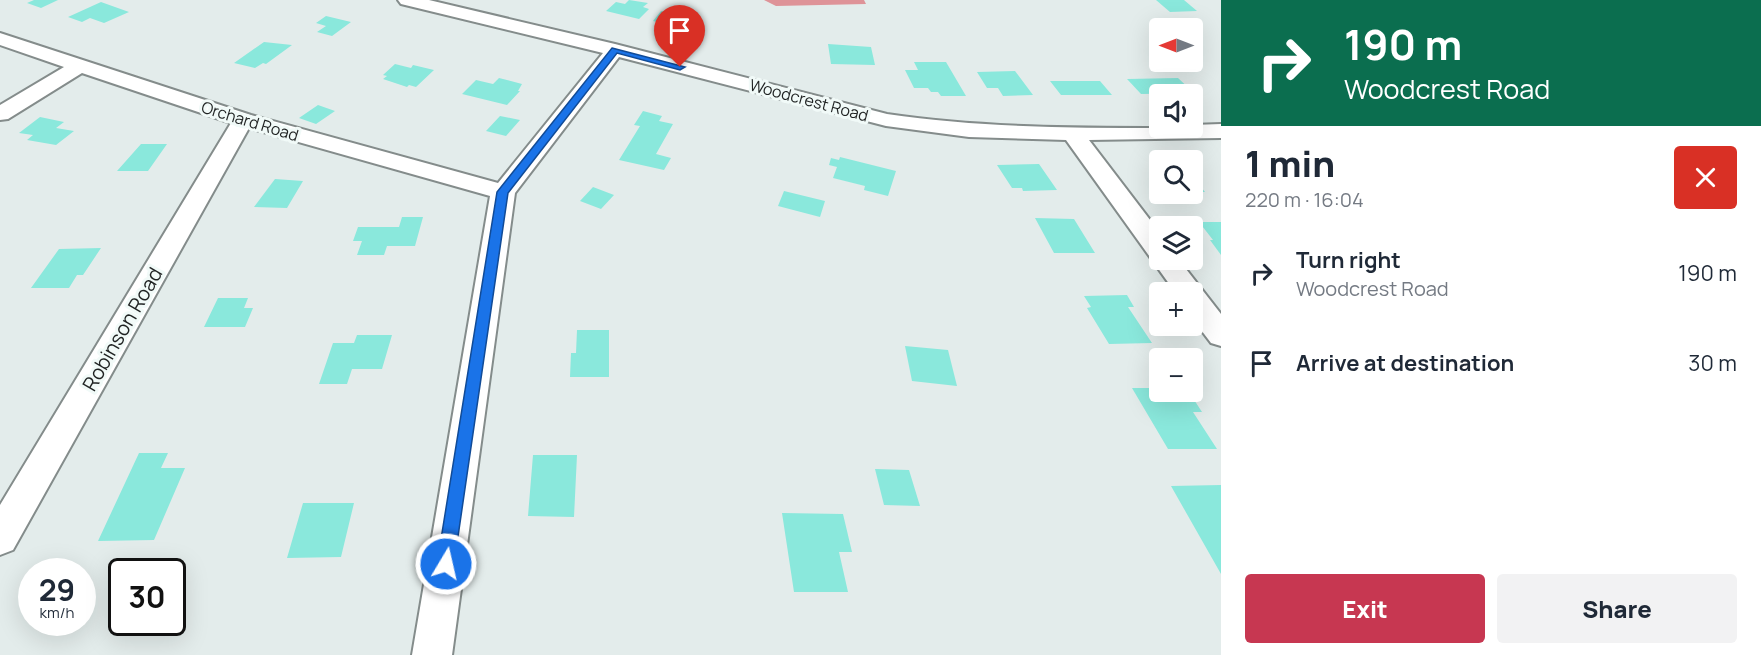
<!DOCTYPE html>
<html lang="en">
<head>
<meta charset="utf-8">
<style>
  :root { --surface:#fff; --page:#f2f2f3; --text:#1f2937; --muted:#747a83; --accent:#c73751 }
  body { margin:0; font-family:Manrope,sans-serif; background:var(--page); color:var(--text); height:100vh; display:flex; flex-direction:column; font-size:22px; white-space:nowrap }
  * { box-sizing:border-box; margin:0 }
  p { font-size:20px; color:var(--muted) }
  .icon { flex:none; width:33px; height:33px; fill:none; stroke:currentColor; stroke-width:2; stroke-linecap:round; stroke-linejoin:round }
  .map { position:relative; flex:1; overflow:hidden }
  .side { display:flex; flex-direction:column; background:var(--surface); width:540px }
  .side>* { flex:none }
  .hud { background:#0b6e4f; color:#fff; overflow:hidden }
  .needle { width:39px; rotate:270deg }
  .controls { position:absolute; left:1149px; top:18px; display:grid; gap:12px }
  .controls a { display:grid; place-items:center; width:54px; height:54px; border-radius:6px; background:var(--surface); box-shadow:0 6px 24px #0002; font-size:30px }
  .speed { position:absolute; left:18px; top:558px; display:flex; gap:12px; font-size:30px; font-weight:700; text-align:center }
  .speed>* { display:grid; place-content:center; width:78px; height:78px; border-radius:50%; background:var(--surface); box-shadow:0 6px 24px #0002; line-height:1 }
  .speed small { font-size:15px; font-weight:400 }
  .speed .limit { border:3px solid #111; border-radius:9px; background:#fff; color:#111 }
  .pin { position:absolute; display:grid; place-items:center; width:51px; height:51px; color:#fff; margin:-62px -26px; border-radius:50% 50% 50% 0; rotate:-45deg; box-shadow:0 0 6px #0007 }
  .pin .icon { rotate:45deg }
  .me { position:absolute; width:66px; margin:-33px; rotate:9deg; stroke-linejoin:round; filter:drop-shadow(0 0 4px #0008) }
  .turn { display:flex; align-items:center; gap:21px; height:126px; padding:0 24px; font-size:27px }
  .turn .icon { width:78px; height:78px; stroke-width:2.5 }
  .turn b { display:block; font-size:42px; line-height:51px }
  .round { display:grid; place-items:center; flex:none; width:63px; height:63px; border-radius:6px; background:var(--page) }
  .headline { display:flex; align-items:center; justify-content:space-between; height:102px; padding:0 24px }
  h1 { font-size:36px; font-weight:800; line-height:45px }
  .cta { display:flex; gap:12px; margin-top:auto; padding:12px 24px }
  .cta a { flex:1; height:69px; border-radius:6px; background:var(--accent); color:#fff; font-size:24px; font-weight:800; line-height:69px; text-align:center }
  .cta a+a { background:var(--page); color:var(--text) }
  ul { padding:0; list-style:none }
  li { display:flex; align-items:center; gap:18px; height:90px; padding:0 24px }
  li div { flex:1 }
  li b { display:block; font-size:22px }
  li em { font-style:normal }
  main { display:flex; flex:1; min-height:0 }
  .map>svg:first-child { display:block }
</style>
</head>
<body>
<main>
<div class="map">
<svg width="1221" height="655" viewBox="0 0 1221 655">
  <rect width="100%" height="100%" fill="#e3eceb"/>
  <!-- forest -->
  <path fill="#de9398" d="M764 0H864L866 4 776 6Z"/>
  <!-- building -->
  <path fill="#8ae8dc" d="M34 0H58L41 8 27 3Z
    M629 0 648 3 643 7 649 9 639 19 606 11 616 2 625 4Z
    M1156 0H1184L1197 11 1170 12Z
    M101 2 129 12 104 23 90 18 82 22 68 17Z
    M661 11 681 15 673 26 653 21Z
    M326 16 351 22 332 36 317 32 326 26 316 23Z
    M264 42 292 45 266 64 263 63 255 68 234 63Z
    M828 44 871 47 875 65 831 64Z
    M914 62H946L966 96H941L938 92H931L928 88H914L905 70H918Z
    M395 64 411 68 413 65 434 70 416 87 409 85 407 87 383 79 387 76 383 75Z
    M1015 71 1033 95 1003 96 998 88H987L977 72Z
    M499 78 522 84 518 91H520L507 105 462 94 476 80 493 84Z
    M1178 78 1194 93 1141 94 1127 79Z
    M1050 81H1100L1112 95H1061Z
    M318 105 335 111 316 124 299 118Z
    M643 111 662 116 659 121 673 124 656 154 671 158 664 170 619 160 640 126 634 125Z
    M500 116 520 120 506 136 486 131Z
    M40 117 64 122 56 128 74 131 56 145 27 140 33 135 19 133Z
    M141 144H167L148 171H117Z
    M840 157 896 171 888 196 864 190 865 186 833 178 837 167 829 165 831 158 839 160Z
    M1039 164 1057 190 1023 191 1022 188H1012L997 165Z
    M1192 176 1205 192H1192Z
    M275 179 303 181 287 208 254 207Z
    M593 187 614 195 601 209 580 201Z
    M784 191 825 201 820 217 778 206Z
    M402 217H423L415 246H387L384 255H357L362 241H353L358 227H399Z
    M1035 218 1074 219 1095 253H1054Z
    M1199 222H1221V255L1210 240H1213Z
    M101 248 83 275H77L69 288H31L59 249Z
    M1127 295 1134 307H1128L1152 343 1109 344 1087 308 1091 307 1084 296Z
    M218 298H248L244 308H253L245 327H204Z
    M577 330H609V377H570L571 353H576Z
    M357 335H392L382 369H352L347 384H319L333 343H354Z
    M905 346 948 350 957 386 912 381Z
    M1132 388H1160V392H1189L1202 412H1193L1217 449H1168Z
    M139 453H168L161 468H185L154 540 98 541Z
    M533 455H577L574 517 528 516Z
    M875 469 909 470 920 506 884 505Z
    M1221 485V574L1171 486Z
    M303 503H354L341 557 287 558Z
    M782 513 843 514 852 552H839L848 592H794Z"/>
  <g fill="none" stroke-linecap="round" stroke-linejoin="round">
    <defs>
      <path id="minor" d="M398 0H429L615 44 887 114C989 129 1092 128 1192 128V125L1221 124V138L1089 140 1160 233V260H1179L1221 314V346L1211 343 1192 318V292H1175L1066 140 969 137 886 126 619 57 515 193 452 655H412L490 196 249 128 13 550 0 555V505L231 123 82 73 8 119 0 120V105L64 67 0 45V33L251 115 498 183 603 53 401 4Z"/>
    </defs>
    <!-- minor casing -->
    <use href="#minor" stroke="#848c8b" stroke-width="4"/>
    <!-- minor -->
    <use href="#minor" fill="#fff" fill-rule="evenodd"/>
  </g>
  <!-- route -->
  <path fill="#1a73e8" stroke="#114b97" stroke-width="1.5" d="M612 48 685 67 680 70 617 53 508 193 454 564 452 570 446 573 439 570 437 564 497 192Z"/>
  <g text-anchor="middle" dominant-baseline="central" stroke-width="6" stroke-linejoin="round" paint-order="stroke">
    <!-- far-street labels -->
    <g font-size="16" fill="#1f2222" stroke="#f1faf8">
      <text transform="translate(809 100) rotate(15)">Woodcrest Road</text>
      <text transform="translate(250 121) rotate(17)">Orchard Road</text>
    </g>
    <!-- street labels -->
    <g font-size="20" fill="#1f2222" stroke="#f1faf8">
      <text transform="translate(122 329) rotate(-60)">Robinson Road</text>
    </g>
  </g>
</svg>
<div class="controls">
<a><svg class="needle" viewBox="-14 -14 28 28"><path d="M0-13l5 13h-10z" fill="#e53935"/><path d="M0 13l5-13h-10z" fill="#747a83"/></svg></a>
<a><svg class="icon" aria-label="sound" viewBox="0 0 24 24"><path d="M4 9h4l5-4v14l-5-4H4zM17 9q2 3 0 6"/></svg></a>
<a><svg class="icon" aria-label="search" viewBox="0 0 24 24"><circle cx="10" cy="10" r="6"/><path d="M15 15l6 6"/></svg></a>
<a><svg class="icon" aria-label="layers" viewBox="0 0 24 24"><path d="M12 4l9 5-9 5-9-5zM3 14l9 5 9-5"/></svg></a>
<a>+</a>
<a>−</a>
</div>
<div class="speed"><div>29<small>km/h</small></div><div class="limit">30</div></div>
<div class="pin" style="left:680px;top:67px;background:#d93025"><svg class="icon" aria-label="arrive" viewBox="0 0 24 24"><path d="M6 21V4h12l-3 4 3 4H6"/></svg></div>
<svg class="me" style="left:446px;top:564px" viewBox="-20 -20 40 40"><circle r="17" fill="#1a73e8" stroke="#fff" stroke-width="3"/><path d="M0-11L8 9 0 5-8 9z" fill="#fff"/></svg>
</div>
<section class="side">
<div class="hud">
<div class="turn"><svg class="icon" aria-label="right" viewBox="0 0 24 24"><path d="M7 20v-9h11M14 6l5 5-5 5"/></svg><div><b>190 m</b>Woodcrest Road</div></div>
</div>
<div class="headline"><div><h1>1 min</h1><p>220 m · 16:04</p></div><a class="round" style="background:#d93025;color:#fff"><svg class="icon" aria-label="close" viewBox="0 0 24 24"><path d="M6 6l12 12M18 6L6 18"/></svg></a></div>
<ul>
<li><svg class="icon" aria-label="right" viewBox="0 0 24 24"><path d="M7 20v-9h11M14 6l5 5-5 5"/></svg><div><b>Turn right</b><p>Woodcrest Road</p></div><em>190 m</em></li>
<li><svg class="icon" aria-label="arrive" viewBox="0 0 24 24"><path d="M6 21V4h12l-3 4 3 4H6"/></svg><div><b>Arrive at destination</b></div><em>30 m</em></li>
</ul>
<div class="cta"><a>Exit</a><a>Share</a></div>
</section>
</main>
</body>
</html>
